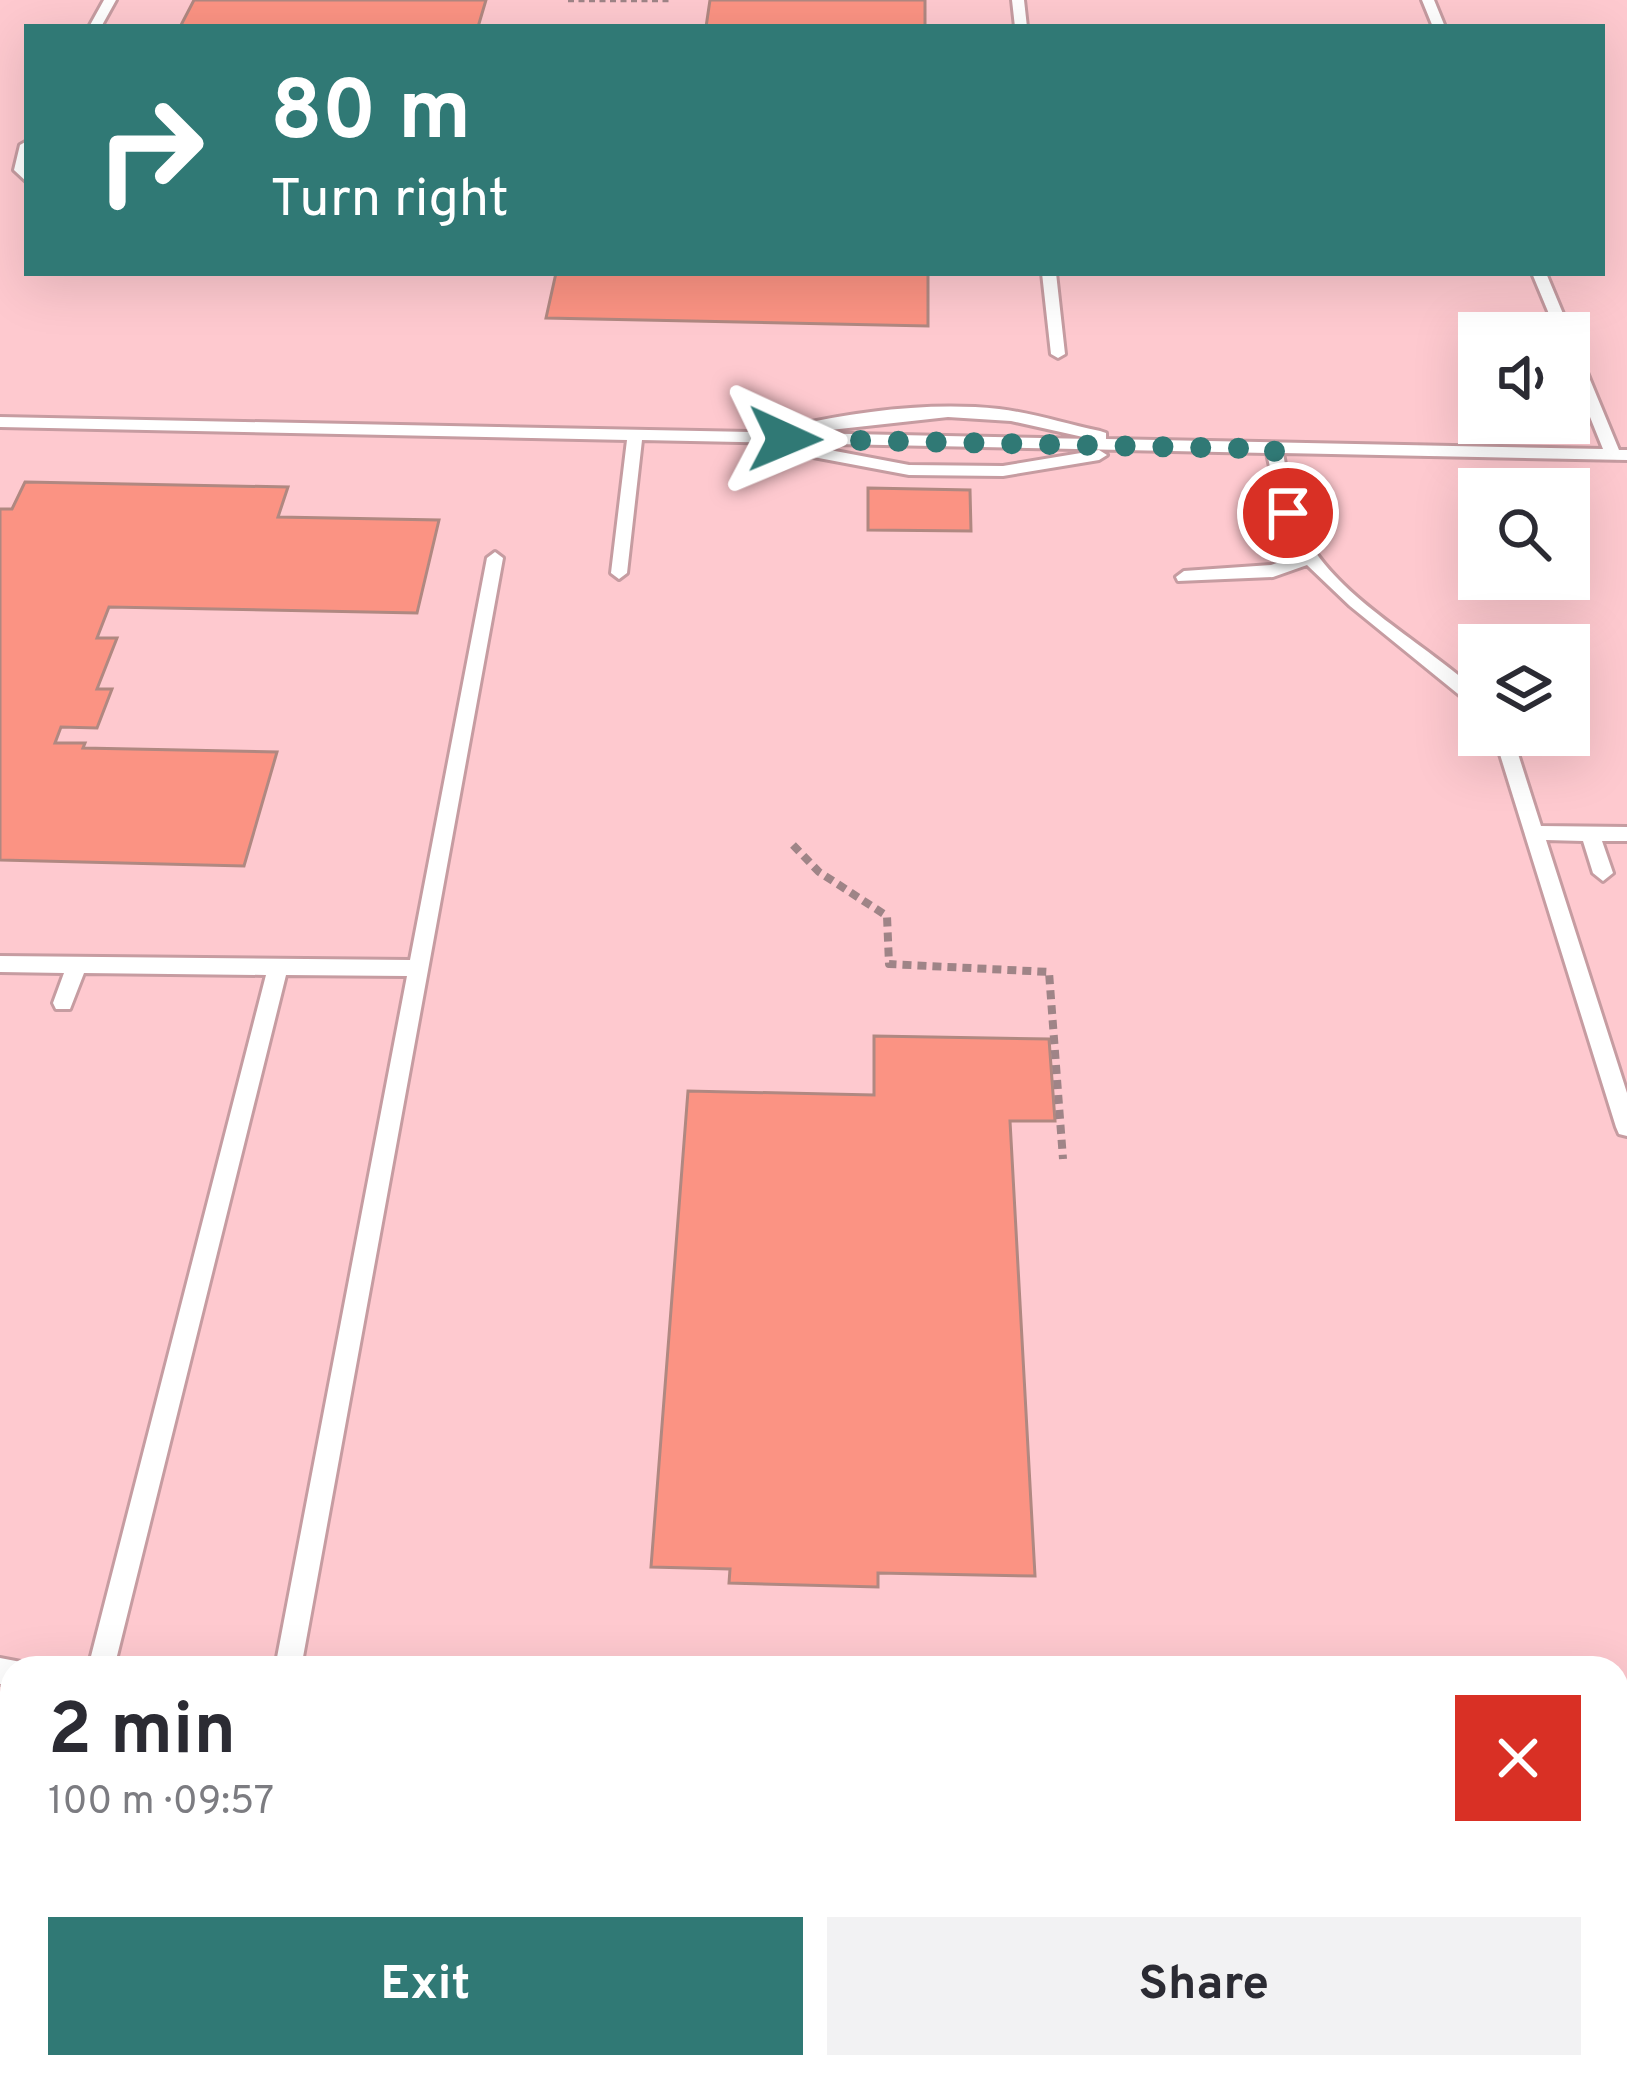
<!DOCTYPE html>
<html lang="en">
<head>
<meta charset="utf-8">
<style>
  :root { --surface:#fff; --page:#f2f2f3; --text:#2b2b33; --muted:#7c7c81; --accent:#307975 }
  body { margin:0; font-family:Overpass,sans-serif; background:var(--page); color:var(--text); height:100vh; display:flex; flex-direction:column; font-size:45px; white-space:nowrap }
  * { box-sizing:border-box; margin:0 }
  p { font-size:39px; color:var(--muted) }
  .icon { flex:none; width:66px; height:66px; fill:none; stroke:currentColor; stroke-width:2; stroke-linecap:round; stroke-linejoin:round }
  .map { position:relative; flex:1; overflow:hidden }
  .side { position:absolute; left:0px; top:1656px; width:1629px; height:423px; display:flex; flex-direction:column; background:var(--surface); border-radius:36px 36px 0 0; box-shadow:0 12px 48px #0002 }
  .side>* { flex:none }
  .top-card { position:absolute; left:24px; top:24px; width:1581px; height:252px; border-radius:0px; box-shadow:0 12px 48px #0002; background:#307975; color:#fff; overflow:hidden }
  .buttons { position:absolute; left:1458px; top:312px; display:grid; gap:24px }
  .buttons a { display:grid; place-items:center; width:132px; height:132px; border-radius:0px; background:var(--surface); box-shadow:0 12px 48px #0002; font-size:60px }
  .pin { position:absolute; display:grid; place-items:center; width:102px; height:102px; color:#fff; margin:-51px; border:6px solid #fff; border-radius:50%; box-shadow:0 3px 12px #0007 }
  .me { position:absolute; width:132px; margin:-66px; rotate:91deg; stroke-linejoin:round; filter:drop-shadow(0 0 9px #0008) }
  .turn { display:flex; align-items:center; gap:42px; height:252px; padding:0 48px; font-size:54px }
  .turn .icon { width:156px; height:156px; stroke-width:2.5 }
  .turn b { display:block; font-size:84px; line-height:102px }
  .round { display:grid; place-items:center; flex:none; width:126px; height:126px; border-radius:0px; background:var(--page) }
  .headline { display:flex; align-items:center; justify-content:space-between; height:204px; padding:0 48px }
  h1 { font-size:72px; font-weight:700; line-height:90px }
  .cta { display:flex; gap:24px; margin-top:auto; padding:24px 48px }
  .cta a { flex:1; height:138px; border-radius:0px; background:var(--accent); color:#fff; font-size:48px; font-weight:700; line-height:138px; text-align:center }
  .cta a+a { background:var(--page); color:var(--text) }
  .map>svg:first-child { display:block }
</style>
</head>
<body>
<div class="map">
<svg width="1627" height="2078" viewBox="0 0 1627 2078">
  <rect width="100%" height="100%" fill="#fedade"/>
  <!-- built -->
  <path fill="#fec9cf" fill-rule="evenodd" d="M0 0H1627V2078H0ZM27 27H1602V273H27ZM1479 333H1569V423H1479ZM1479 489H1569V579H1479ZM1479 645H1569V735H1479ZM12 1668H1617V2067H12Z"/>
  <!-- building -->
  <path fill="#fb9383" stroke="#b08881" stroke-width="3" d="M194 0H486L478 27H180Z
    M710 0H925V27H706Z
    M556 273H928V326L546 318Z
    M25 482 288 487 278 517 439 520 417 613 109 607 97 638H117L97 689H112L97 728 61 727 55 743H85L83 748 277 752 244 866 0 860V509H12Z
    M868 488 970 490 971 531 868 530Z
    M874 1036 1049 1039 1055 1121H1010L1035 1576 878 1573V1587L729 1583 730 1569 651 1567 688 1091 874 1095Z"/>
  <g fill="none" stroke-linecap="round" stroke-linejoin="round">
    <defs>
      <path id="lane" d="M104 0H116L101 27H89Z
        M1012 0H1024L1027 27H1015Z
        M1422 0H1434L1445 27H1433Z
        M27 141V182L14 170 20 145Z
        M1042 273H1056L1065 354 1058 358 1051 354Z
        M1532 273H1546L1571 333 1569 336V333H1557Z
        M1569 342 1576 346 1619 450H1627V460L1283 453C1288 480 1292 510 1305 535 1338 599 1427 644 1479 693V711L1350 606 1307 565 1273 577 1178 581 1176 577 1184 571 1271 565 1300 555 1281 518 1267 453 642 440 627 573 619 579 611 573 627 440 0 427V417L796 433 791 429 793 426C859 411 932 402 999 409 1033 413 1066 424 1100 431L1106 433V439L1603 449 1569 365ZM948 417 1011 421 1092 439 803 433Z
        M798 444 909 465 1003 466 1099 450 1107 455 1099 460 1003 476 909 475 792 453V445Z
        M495 552 503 558 301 1668H275L407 976 286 975 114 1668H88L266 975 84 973 70 1009H56L53 1003 64 973 0 972V956L410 960 487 558Z
        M1494 735H1512L1541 826 1627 827V841H1602L1613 873 1603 881 1593 873 1583 841 1546 840 1627 1093V1136L1619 1134 1616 1127Z
        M0 1658 21 1662 24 1668H12V1684H0Z
        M1617 1734H1627V1762H1617Z
        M214 2067H269L264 2078H209Z
        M440 2067H781L786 2078H445Z
        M1433 2067H1463L1465 2078H1435Z"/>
    </defs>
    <!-- lane casing -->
    <use href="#lane" stroke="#c69ca1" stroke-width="6"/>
    <!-- path-far2 -->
    <path stroke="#9f8487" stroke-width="4.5" stroke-dasharray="6 4.5" stroke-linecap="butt" d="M568 0H670"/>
    <!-- path-far1 -->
    <path stroke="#9f8487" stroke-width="8" stroke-dasharray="9 6" stroke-linecap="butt" d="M793 845 819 872 887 916 889 964 1049 972 1063 1159"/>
    <!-- path -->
    <path stroke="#9f8487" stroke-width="9" stroke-dasharray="12 8" stroke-linecap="butt" d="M1142 2067 1145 2078"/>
    <!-- lane -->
    <use href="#lane" fill="#fff" fill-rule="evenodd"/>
  </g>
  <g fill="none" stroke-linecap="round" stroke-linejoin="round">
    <!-- route -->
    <path stroke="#307975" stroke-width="21" stroke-dasharray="0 37.8" d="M785 439 1274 449 1288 513"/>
  </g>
</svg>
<div class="buttons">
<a><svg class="icon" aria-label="sound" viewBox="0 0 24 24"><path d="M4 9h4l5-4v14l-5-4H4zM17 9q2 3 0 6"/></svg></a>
<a><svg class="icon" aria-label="search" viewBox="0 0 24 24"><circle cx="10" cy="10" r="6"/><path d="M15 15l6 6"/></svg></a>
<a><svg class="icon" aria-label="layers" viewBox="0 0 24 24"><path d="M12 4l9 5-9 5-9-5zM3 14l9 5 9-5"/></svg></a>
</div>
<div class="pin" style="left:1288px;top:513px;background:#d93025"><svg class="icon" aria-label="arrive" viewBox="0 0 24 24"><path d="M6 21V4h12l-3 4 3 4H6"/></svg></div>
<svg class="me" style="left:785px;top:439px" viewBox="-20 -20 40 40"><path d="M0-17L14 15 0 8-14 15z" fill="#307975" stroke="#fff" stroke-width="4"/></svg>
<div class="top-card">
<div class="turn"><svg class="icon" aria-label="right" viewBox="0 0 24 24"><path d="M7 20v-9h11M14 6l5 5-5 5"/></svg><div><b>80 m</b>Turn right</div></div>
</div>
<section class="side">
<div class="headline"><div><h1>2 min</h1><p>100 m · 09:57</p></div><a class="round" style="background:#d93025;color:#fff"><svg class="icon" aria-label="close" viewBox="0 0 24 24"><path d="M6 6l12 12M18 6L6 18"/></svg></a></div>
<div class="cta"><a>Exit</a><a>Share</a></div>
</section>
</div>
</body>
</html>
